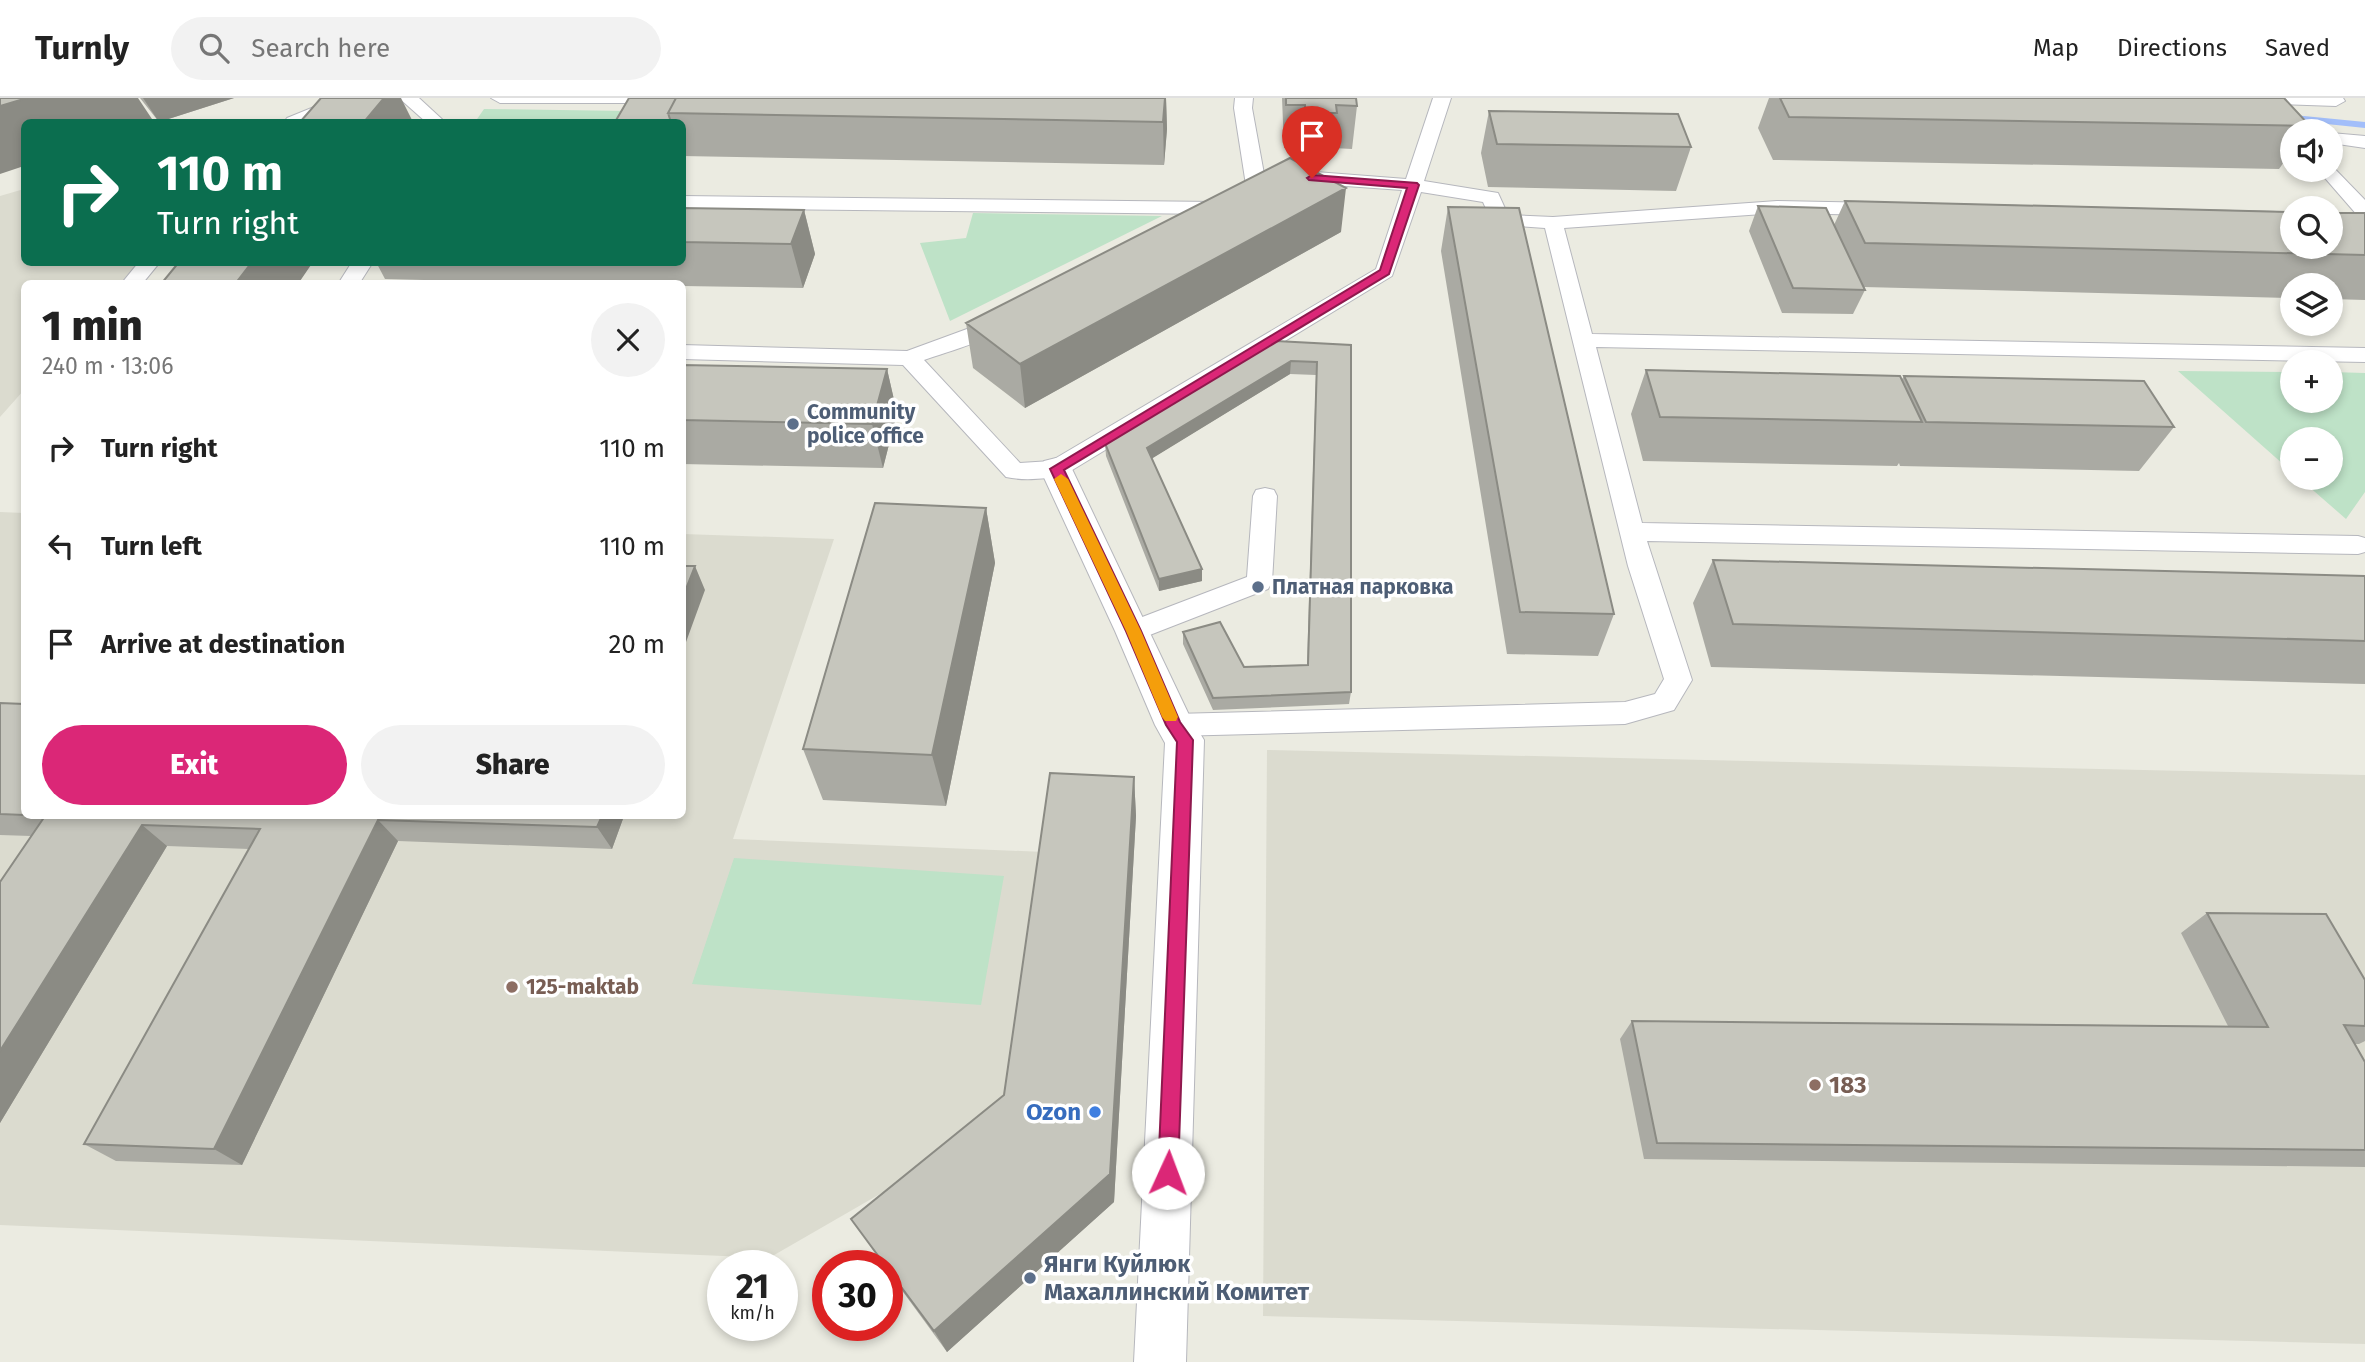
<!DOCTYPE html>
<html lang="en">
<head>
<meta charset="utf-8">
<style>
  :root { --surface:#fff; --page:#f2f2f2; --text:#222; --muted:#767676; --line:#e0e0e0; --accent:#db2777 }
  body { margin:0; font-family:"Fira Sans",sans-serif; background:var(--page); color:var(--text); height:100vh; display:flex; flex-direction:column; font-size:26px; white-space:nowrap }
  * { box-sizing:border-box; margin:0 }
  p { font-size:23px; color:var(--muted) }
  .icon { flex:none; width:38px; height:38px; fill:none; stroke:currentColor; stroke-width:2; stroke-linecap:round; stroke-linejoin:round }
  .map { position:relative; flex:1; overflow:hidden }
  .panel { position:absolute; left:21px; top:182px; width:665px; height:539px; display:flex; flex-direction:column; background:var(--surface); border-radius:10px; box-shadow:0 4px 10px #0003 }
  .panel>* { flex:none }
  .hud { position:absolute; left:21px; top:21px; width:665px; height:147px; border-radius:10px; box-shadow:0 4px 10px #0003; background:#0b6e4f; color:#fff; overflow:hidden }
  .controls { position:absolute; left:2280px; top:21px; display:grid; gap:14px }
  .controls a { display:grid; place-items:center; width:63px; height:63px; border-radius:50%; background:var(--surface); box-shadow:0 4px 10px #0003; font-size:35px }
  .speed { position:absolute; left:707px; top:1152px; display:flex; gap:14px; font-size:35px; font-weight:700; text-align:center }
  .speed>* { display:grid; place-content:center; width:91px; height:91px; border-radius:50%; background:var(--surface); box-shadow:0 4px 10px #0003; line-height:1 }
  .speed small { font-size:18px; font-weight:400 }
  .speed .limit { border:10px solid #d22; background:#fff; color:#111 }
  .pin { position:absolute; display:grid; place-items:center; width:60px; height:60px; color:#fff; margin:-72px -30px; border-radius:50% 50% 50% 0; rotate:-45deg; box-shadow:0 0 7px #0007 }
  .pin .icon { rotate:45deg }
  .me { position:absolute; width:77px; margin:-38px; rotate:2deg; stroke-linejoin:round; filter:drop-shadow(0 0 5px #0008) }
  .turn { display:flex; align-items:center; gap:24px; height:147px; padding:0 21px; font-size:32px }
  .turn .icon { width:91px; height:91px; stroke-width:2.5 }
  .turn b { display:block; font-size:49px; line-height:60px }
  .round { display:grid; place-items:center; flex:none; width:74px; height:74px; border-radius:37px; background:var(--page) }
  .headline { display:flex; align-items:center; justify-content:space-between; height:119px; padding:0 21px }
  h1 { font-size:42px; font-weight:800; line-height:52px }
  .action { display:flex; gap:14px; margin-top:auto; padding:14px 21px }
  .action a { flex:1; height:80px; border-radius:42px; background:var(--accent); color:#fff; font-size:28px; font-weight:800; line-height:80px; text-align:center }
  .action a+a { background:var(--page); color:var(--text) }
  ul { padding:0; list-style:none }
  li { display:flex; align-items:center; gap:21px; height:98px; padding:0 21px }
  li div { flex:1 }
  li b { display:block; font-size:26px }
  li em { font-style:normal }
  header { display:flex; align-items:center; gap:42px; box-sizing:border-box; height:98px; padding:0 35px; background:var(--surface); border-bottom:2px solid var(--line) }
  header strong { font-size:33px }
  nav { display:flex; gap:38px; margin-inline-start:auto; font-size:24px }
  .search { width:490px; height:63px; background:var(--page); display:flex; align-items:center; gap:18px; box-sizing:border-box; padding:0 24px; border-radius:38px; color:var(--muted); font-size:26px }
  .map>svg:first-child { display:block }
</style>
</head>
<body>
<header>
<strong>Turnly</strong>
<div class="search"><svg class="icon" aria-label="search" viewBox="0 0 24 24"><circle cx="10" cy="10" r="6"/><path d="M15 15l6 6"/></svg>Search here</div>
<nav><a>Map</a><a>Directions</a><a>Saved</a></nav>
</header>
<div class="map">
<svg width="2365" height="1264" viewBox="0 0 2365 1264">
  <rect width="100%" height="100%" fill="#ebebe1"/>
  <!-- education -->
  <path fill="#dbdbcf" d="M24 91V164L138 165 120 185 24 186V292L0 319V98Z
    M0 414 24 415V718H682L683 436 834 441 733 741 1044 754 1003 1025 769 1160 0 1127Z
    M1267 652 2365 677V1246L1263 1218Z"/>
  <!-- green -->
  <path fill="#bee2c7" d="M484 11 629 13 622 24H475Z
    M973 115 1162 118 950 223 920 145 966 140Z
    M2178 273 2292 274V303H2331V274L2365 275V394L2346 421 2299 380H2331V341H2292V374Z
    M734 760 1004 778 981 907 692 886Z"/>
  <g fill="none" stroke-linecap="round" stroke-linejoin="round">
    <!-- stream -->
    <path fill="#a2befa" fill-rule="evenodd" d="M2284 16 2365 24V30L2280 21V17Z"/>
    <defs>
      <path id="lane" d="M336 0H360L357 4 307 24H284L287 20Z
        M399 0H419L445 24H426Z
        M491 0H638L629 5H500Z
        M1235 0H1253L1252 10 1266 87 1263 91H1249L1246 87 1234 10Z
        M1433 0H1451L1424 83 1498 95 1508 117 1553 119 1777 103 1879 105 1889 111 1879 117 1777 115 1564 130 1592 236 2365 250V264L1596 249 1642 425 2358 438 2365 440V454L2358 456 1647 443 1692 582 1674 612 1625 626 1174 638 1164 635 1160 627 1164 619 1174 616 1625 604 1655 596 1664 581 1628 468 1545 130 1493 126 1483 104 1421 94 1392 178 1064 377C1047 381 1023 383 1006 379L903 267 682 261V247L907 253 967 231 993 217H1009L1012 222C998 241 946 254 924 262L1020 365 1051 363 1376 171 1402 92 1290 84 1281 78 1290 72 1406 81Z
        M2237 0H2343L2345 3 2336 8 2246 5Z
        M2331 35 2365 38V50L2331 45Z
        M2331 67 2365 102V120L2358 118 2318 72H2331Z
        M682 98 1215 104 1225 110 1215 116 682 110Z
        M139 164H160L142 186H121Z
        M352 164H373L359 186H338Z
        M1265 390 1274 392 1277 398 1272 484 1268 491 1142 540 1133 543 1124 540 1120 533 1124 526 1247 479 1253 398 1256 392Z"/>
      <path id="street" d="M1056 360 1068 363 1072 371 1190 619 1204 642 1186 1264H1134L1165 645 1155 627 1115 533 1040 371 1044 363Z"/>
    </defs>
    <!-- lane casing -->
    <use href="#lane" stroke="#b6b7bd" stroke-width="2"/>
    <!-- street casing -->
    <use href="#street" stroke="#b6b7bd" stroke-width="2"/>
    <!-- lane -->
    <use href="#lane" fill="#fff" fill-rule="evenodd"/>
    <!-- street -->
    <use href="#street" fill="#fff" fill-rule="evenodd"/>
  </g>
  <!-- wall -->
  <path fill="#aaaaa3" d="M140 0H234L159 24Z
    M629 0H1166L1167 31 1164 67 682 58V24H615Z
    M1282 0H1356L1357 8 1352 51 1333 50V58H1302L1301 50H1284Z
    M1769 0H2284L2310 28 2306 33H2292V53L2279 71 1773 62 1758 30Z
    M1489 13 1691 49 1676 93 1488 89 1481 55Z
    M1845 103 2365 115V202L2331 201V187H2292V200L1864 189 1865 192 1853 216 1782 215 1749 133 1758 108 1834 127Z
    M1448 109 1614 516 1598 558 1507 556 1441 153Z
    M682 110 804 112 815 156 803 190 682 188V186H583L385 181 376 164H682Z
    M1341 134 1025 310 973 270 966 225Z
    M1276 243 1351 247V594L1349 606 1213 612 1183 546V534L1244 569 1307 567 1316 277 1290 276 1152 360 1202 483 1159 493 1106 358 1105 345Z
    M682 267 887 271 897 315 883 370 682 366Z
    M1646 272 1902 281 1904 278 2174 329 2139 373 1900 368 1899 365 1897 368 1643 363 1631 316Z
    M986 410 995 465 946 708 823 702 803 651Z
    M1713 462 2365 478V586L1711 569 1693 505Z
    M0 605 24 606V718H624L612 751 398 743 242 1067 116 1063 84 1046 249 751 167 748 0 1025V784L31 738 0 737Z
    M1134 679 1136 718 1114 1104 947 1254 887 1172V1167H884L851 1121 1004 997Z
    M2207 815 2365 882V943L2359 946H2355L2365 964V1069L1644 1061 1620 941 1632 923 2228 928 2181 835Z"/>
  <!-- shaded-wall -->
  <path fill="#8b8b84" d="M27 0H138L154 24H24V68L0 76V8Z
    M143 0H234L159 24Z
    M384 0H401L413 24H364Z
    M1165 0H1166L1167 31 1164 67 1163 24Z
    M1346 90 1341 134 1025 310 1020 266Z
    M804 112 815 156 803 190 791 146Z
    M252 164H313L298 186H235Z
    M1291 263 1290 276 1148 363 1147 350Z
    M887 271 897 315 883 370 872 326Z
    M986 410 995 465 946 708 932 657Z
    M695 468 705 492 682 555V501Z
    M1202 471V483L1159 493V481Z
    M1134 679 1136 718 1114 1104 947 1254 934 1233Z
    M602 718H624L612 751 597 729Z
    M378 722 398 743 242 1067 214 1051Z
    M142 727 167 748 0 1025V953Z"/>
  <!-- building -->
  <path fill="#c6c6bd" stroke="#8b8b84" stroke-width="2" d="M0 0H27L0 8Z
    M321 0H384L364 24H300Z
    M629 0H676L668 15 671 24H615Z
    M676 0H1165L1163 24 668 15Z
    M1286 0H1356L1357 8 1336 7 1337 15H1305V7H1286Z
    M1780 0H2284L2310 28 1789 19Z
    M1489 13 1678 16 1691 49 1497 46Z
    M1290 60 1346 90 1020 266 966 225Z
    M1845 103 2292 114V149H2331V115H2365V157L1865 145Z
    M1758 108 1826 110 1865 192 1793 190Z
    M1448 109 1519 110 1614 516 1520 514Z
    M682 110 804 112 791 146 682 144Z
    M179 164H252L235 186H161Z
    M1276 243 1351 247V594L1213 600 1183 534 1220 524 1244 569 1308 567 1317 264 1291 263 1147 350 1202 471 1159 481 1105 345Z
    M682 267 887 271 872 326 682 322Z
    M1646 272 1900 278 1922 324 1660 319Z
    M1904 278 2144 283 2174 329 1926 324Z
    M875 405 986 410 932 657 803 651Z
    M1713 462 2365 478V543L1733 526Z
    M682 468H695L682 501Z
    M0 605 24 606V717L0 716Z
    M1050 675 1134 679 1110 1076 934 1233 887 1170V1167H885L851 1121 1004 997Z
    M45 718H602L597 729 378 722 214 1051 84 1046 260 731 142 727 0 953V784Z
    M2207 815 2326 816 2365 882V928L2344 927 2365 964V1052L1657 1045 1632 923 2268 929Z"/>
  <!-- route -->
  <path fill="#db2777" stroke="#8e194d" stroke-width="2" d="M1312 77 1417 85 1419 87 1389 176 1064 372 1141 533 1180 624 1193 642 1178 1075 1175 1082 1168 1085 1161 1082 1158 1075 1177 644 1166 627 1126 533 1050 371 1380 172 1407 90 1309 82 1307 80Z"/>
  <!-- slow -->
  <path fill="#f59e0b" d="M1061 376 1068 381 1141 533 1178 619 1176 623H1165L1162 619 1126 533 1054 381Z"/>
  <!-- markers -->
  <g fill="#5c6f8a" stroke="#fff" stroke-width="2.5">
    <circle cx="793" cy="326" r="7"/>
    <circle cx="1258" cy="489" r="7"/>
    <circle cx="1030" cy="1180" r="7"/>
  </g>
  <g fill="#8d6e63" stroke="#fff" stroke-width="2.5">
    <circle cx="512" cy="889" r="7"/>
    <circle cx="1815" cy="987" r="7"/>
  </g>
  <circle fill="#3f7fe0" stroke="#fff" stroke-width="2.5" cx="1095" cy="1014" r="7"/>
  <g text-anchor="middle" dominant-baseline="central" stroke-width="7" stroke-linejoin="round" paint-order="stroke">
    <!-- service labels -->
    <g font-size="21" font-weight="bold" fill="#4e5e75" stroke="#fff" text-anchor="start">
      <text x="807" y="314">Community<tspan x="807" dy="24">police office</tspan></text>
      <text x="1272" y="489">Платная парковка</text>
    </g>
    <!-- education labels -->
    <g font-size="21" font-weight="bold" fill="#785e54" stroke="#fff" text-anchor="start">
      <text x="526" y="889">125-maktab</text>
    </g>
    <!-- near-education labels -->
    <g font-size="24" font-weight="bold" fill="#785e54" stroke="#fff" text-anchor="start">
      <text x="1829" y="987">183</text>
    </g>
    <!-- near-shop labels -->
    <g font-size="24" font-weight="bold" fill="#366cbe" stroke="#fff" text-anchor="end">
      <text x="1081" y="1014">Ozon</text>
    </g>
    <!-- near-service labels -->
    <g font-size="24" font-weight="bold" fill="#4e5e75" stroke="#fff" text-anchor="start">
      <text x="1044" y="1166">Янги Куйлюк<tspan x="1044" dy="28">Махаллинский Комитет</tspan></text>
    </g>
  </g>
</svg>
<div class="controls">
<a><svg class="icon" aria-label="sound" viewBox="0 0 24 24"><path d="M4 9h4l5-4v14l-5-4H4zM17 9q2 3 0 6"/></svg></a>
<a><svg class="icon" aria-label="search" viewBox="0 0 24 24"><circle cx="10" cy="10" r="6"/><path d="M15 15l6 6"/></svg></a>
<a><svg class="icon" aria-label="layers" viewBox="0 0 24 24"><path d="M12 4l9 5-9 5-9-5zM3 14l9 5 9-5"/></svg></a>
<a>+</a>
<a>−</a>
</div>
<div class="speed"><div>21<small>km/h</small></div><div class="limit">30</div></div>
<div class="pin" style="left:1312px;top:80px;background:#d93025"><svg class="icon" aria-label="arrive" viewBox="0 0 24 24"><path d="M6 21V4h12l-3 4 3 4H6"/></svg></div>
<svg class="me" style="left:1168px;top:1075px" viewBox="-20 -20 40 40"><circle r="19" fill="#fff"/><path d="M0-13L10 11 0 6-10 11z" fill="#db2777"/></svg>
<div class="hud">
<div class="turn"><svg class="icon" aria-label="right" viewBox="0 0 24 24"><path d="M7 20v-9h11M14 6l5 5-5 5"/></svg><div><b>110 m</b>Turn right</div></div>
</div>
<section class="panel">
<div class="headline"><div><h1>1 min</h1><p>240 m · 13:06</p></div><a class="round"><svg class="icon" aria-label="close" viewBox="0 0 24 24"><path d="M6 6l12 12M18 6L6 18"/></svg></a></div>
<ul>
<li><svg class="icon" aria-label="right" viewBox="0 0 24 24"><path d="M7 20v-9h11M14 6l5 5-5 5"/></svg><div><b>Turn right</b></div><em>110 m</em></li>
<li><svg class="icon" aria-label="left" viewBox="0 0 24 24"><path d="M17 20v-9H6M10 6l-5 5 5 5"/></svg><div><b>Turn left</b></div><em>110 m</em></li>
<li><svg class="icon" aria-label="arrive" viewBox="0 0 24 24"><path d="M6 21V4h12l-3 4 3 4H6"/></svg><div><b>Arrive at destination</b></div><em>20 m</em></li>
</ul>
<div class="action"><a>Exit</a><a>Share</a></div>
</section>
</div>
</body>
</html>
